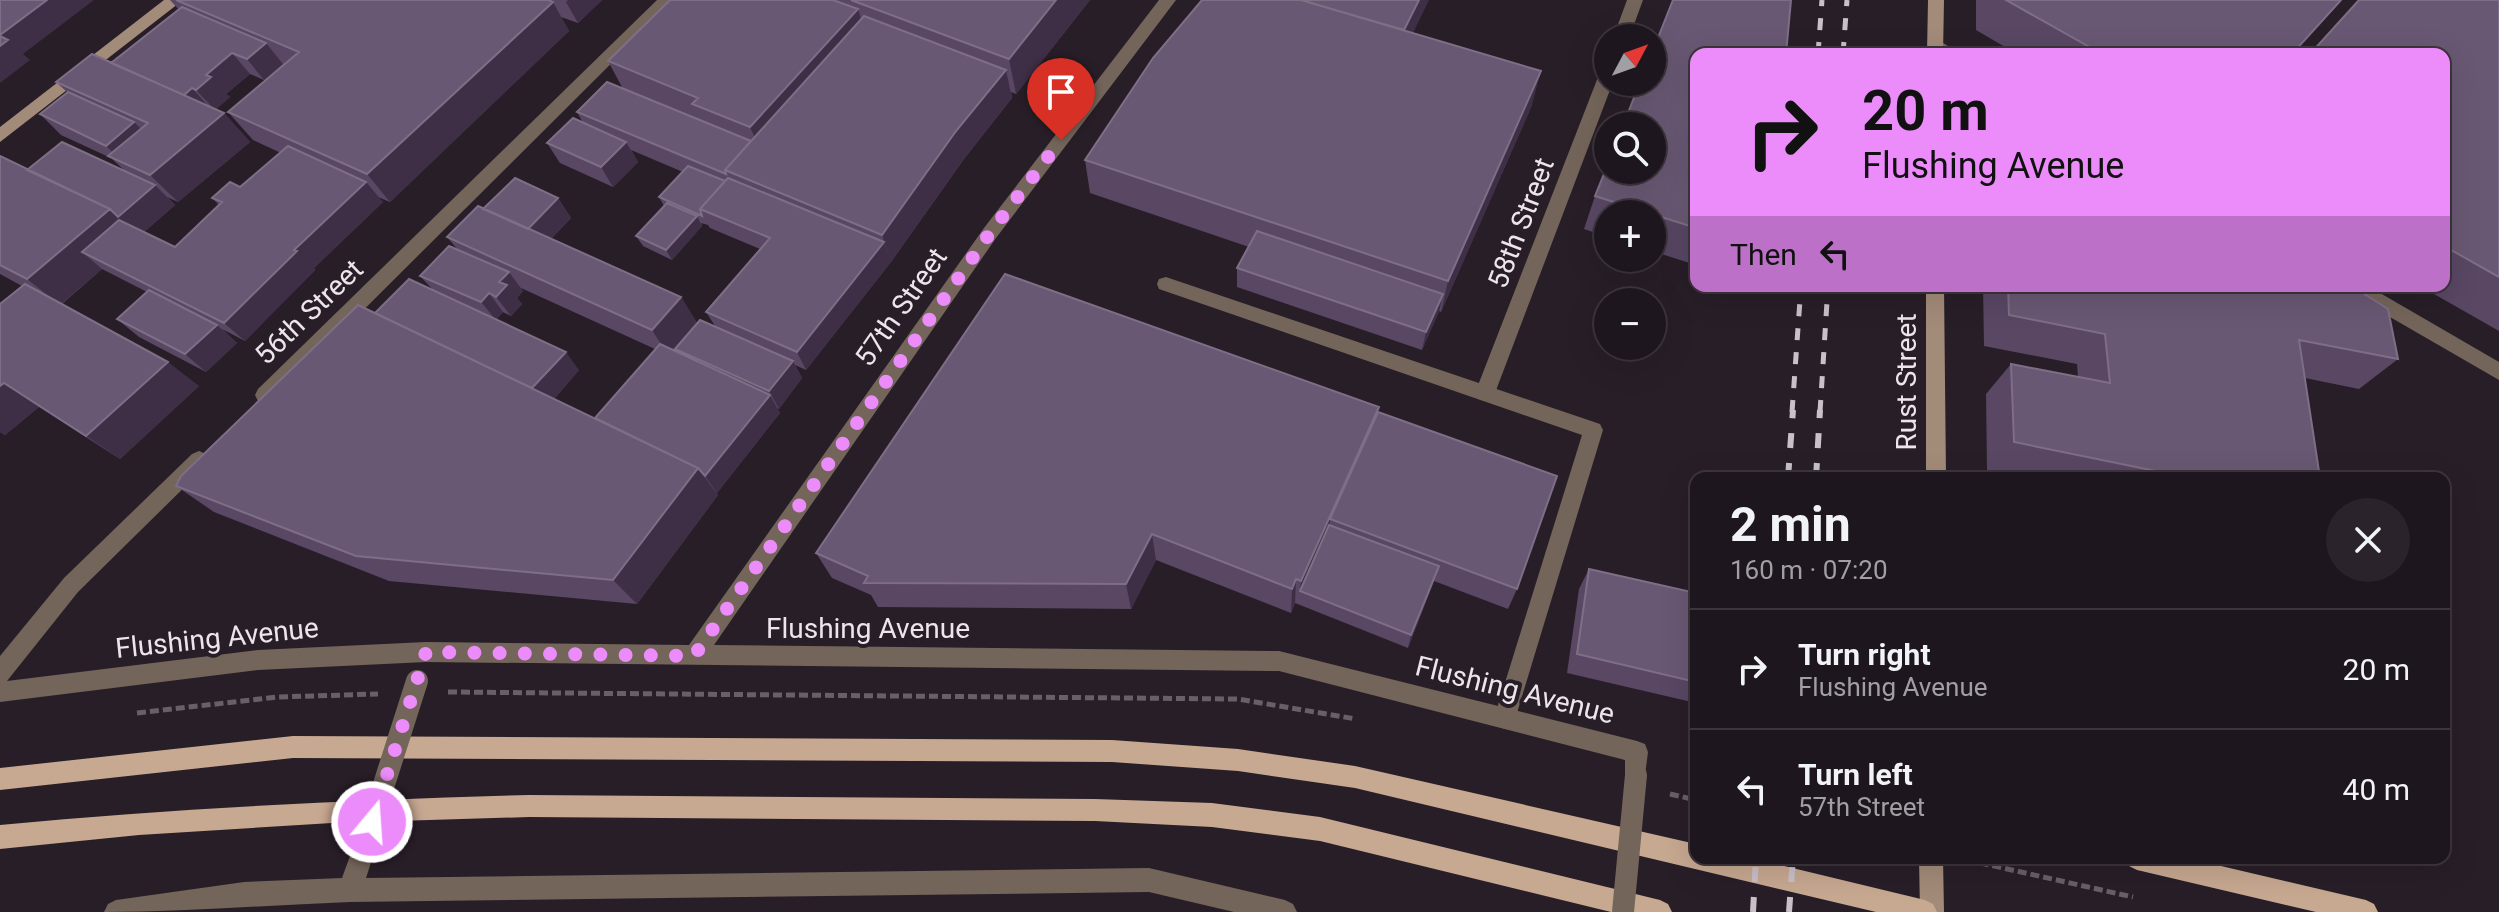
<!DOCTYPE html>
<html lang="en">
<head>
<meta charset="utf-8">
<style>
  :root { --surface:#1e161e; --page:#2b232b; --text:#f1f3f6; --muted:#a19fa4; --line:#3c353c }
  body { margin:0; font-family:Roboto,sans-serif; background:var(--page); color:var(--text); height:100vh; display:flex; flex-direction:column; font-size:30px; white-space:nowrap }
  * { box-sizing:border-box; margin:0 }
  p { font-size:26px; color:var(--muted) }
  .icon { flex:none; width:44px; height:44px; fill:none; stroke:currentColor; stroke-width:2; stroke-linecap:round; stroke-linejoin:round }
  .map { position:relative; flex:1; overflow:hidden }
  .sheet { position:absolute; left:1690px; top:472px; width:760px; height:392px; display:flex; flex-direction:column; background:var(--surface); border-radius:16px; box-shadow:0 8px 32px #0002,0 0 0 2px var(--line) }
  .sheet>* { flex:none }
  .hud { position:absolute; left:1690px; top:48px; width:760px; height:244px; border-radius:16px; box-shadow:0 8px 32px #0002,0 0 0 2px var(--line); background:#ec8cfb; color:#111; overflow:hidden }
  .needle { width:52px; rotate:49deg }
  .tools { position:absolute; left:1594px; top:24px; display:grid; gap:16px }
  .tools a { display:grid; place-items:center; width:72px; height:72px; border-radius:50%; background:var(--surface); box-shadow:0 8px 32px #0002,0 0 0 2px var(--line); font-size:40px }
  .pin { position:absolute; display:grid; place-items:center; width:68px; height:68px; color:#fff; margin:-82px -34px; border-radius:50% 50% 50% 0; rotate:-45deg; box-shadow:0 0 8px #0007 }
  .pin .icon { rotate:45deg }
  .me { position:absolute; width:88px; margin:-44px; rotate:18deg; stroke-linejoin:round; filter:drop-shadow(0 0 6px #0008) }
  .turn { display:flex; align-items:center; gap:28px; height:168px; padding:0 40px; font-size:36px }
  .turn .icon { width:104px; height:104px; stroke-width:2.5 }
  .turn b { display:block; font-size:56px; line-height:68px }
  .then { display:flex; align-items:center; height:76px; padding:0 40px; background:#0003; gap:16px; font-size:30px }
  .round { display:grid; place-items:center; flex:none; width:84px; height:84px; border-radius:42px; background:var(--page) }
  .summary { display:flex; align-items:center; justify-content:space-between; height:136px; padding:0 40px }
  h1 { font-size:48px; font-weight:700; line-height:60px }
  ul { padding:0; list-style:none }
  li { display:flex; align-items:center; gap:24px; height:120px; padding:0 40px; border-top:2px solid var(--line) }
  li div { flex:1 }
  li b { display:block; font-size:30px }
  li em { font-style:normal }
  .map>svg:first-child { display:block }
</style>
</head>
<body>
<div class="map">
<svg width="2499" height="912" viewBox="0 0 2499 912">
  <rect width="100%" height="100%" fill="#281e28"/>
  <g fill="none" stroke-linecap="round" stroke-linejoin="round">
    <!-- path -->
    <path stroke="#695f68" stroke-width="5" stroke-dasharray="9 4" stroke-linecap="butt" d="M448 692 1238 699 1356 719
      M137 713 277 697 378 694
      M1670 794 1696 800
      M1967 860 2133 897"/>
    <!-- lane -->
    <path fill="#74655a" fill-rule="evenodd" d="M1935 38 1961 54C1948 54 1935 56 1927 44Z
      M1166 277 1600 424 1603 430 1513 726 1505 729 1497 726 1494 718 1582 435 1159 289 1157 284 1159 279Z
      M2343 286H2368L2499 362V380L2345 291Z"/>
    <!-- street -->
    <path fill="#74655a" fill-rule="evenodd" d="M657 0H675L272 401 265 403 258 401 255 395 258 389Z
      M1159 0H1176L996 238 714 645 1279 651 1637 741 1645 744 1648 752 1644 783 1636 786 1628 783 1625 775V760L1279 671 426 662 258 670 0 702V656L64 578 192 454 199 451 206 454 209 460 206 466 78 592 7 681 258 650 426 642 689 645 984 228Z
      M1627 0H1643L1629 38H1613Z
      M1608 66V82H1613L1495 393 1492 399 1485 401 1478 399 1475 393 1600 72Z
      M363 838 371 842 375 850 366 878 1149 868 1285 900 1293 904 1297 912H1234L1149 892 350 902C268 905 186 912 104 912L108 904 116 900 244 882 342 878 355 842Z"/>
    <!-- secondary -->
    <path fill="#a38b79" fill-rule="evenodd" d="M164 0H183L0 142V127Z
      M1928 0H1944L1943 54H1927Z
      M1926 286H1944L1946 478H1926Z
      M1919 858H1943L1944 912H1920Z"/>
    <!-- primary -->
    <path fill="#c7a891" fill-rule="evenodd" d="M293 736 1112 740 1238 749 1355 766 1696 844V858H1751L1925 900 1933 904 1937 912H1876L1355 788 1238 771 1112 762 293 758 0 790V768Z
      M529 795 1095 799 1212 803 1320 817 1660 900 1668 904 1672 912H1611L1320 841 1212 827 1095 821 529 817 332 823 139 835 0 849V825C176 808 352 800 529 795Z
      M2125 858H2187L2366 900 2374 904 2378 912H2316L2137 870 2129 866Z"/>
    <!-- rail-far1 -->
    <path stroke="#c9c0c8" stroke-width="5" stroke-dasharray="12 12" stroke-linecap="butt" d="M1818 54 1822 0
      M1843 54 1847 0
      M1792 412 1801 286
      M1820 412 1828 286"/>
    <!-- rail -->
    <path stroke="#c9c0c8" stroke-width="6" stroke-dasharray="15 15" stroke-linecap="butt" d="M1788 478 1793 410
      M1816 478 1820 410
      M1753 912 1756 858
      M1789 912 1793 858"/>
    <!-- street-bridge -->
    <path stroke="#74655a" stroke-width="22" d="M363 850 417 681
      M1623 912 1636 775"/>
  </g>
  <!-- wall -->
  <path fill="#594764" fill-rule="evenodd" d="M170 0H602L578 23 561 17 569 31 390 202 378 197 383 202 314 268 315 270 245 341 222 329 237 343 206 372 139 337 117 319 147 292 102 269 62 304 199 386 120 459 39 407 5 435 0 432V304L22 286 0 274V156L27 170 125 171 111 158 61 135 40 114 67 92 56 82 111 63 179 10ZM283 64 228 112 253 140 281 153 240 187 212 198 219 205 175 247 144 232 175 205 167 197 178 202 250 142 224 113 215 110 230 97 226 94 250 74 264 80Z
    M670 0H1090L1016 94 1011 92 1012 98 964 159 891 262 806 370 795 365 802 378 779 409 777 408 780 413 717 493 715 492 718 495 637 604 389 581 214 512 176 486 375 313 433 290 420 276 458 250 447 237 483 209 558 198 571 218 551 239 681 297 697 323 673 350 676 352 675 349 715 326 706 312 760 249 710 228 708 225 701 223 702 226 672 260 643 246 636 236 664 206 659 197 683 172 631 150 638 162 613 187 560 163 547 143 583 123 577 112 623 89 608 61ZM521 288 655 349 595 418 554 399 579 370 496 320 503 312 511 316 522 304 517 298 523 291Z
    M1976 0H2342L2293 54H2017L1976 30Z
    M2499 0V331L2420 286H2444V54Z
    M1413 33 1532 105 1441 312 1439 311 1422 350 1237 287V268L1249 247 1090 193 1085 160Z
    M1696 54V265L1652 251V214H1608V237L1584 229 1595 196Z
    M1983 286H2352L2398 359 2359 389 2305 378 2320 478H2026L1987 470 1986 394 2011 364 2078 377 2077 364 1984 346Z
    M1378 412 1517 589 1508 609 1434 581 1408 648 1295 603 1291 613 1156 560 1131 609 878 607 871 595 832 578 816 553Z
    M1589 569 1696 593V703L1567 673 1579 589Z"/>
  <!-- shaded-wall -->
  <path fill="#3f2f46" d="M47 0H94L23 54 30 60 0 83V35Z
    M568 0H602L578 23 566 2Z
    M1056 0H1090L1016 94 1009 59Z
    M1419 0H1429L1398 64 1401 35Z
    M553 2 569 31 390 202 367 174Z
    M858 9 869 45 765 161 750 127Z
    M266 43 283 64 264 80 247 59Z
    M232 53 250 74 226 94 230 97 215 110 196 90 206 75Z
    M1006 70 1012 98 964 159 891 262 882 235 956 131Z
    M1541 71 1532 105 1441 312 1448 281Z
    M192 88 211 109 180 98Z
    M224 113 250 142 178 202 150 175Z
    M134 122 155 143 124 163 106 146Z
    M626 142 638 162 613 187 601 167Z
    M366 182 383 202 314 268 315 270 245 341 224 323 294 250Z
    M155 185 175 205 107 264 82 252 102 269 60 305 27 279 110 209Z
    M558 198 571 218 540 250 526 230Z
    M697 216 702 226 672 260 666 250Z
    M884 242 891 262 806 370 797 352Z
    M509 272 523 291 517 298 522 304 511 316 496 297 499 282Z
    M489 293 503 312 496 320 481 302Z
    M1443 294 1439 312 1422 350 1426 332Z
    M681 297 697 323 668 355 652 330Z
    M217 325 237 343 206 372 185 354Z
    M566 352 579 370 544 410 529 392Z
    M793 361 802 378 779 409 769 391Z
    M168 362 199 386 120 459 86 436Z
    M4 383 39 407 5 435 0 432V386Z
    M770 395 780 413 717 493 705 476Z
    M1379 407 1374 436 1330 519 1328 541 1300 591 1301 581Z
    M698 468 718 495 637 604 613 580Z
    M1152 534 1156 560 1131 609 1126 584Z
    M1439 566 1434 581 1408 648 1411 635Z
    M1296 579 1295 603 1291 613 1292 589Z"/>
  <!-- building -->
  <path fill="#695873" stroke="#7e6e86" stroke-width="2" d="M0 0H47L0 35Z
    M176 0H548L553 2 367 174 228 112 299 52Z
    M670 0H833L858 9 750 127 692 104 698 98 608 61Z
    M851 0H1056L1009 59Z
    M1202 0H1301L1541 71 1448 281 1085 160 1153 58Z
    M1301 0H1419L1404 30Z
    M1673 0H1791L1786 54H1696V228L1595 196 1608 164V170H1652V126H1623L1640 82H1652V53Z
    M2006 0H2341L2292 54H2102Z
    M2359 0H2499V277L2444 246V54H2310Z
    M182 7 266 43 247 59 232 53 206 75 211 77 196 90 192 88 184 95 111 63Z
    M864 16 1006 70 956 131 882 235 725 170Z
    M0 36 8 40 0 46Z
    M92 54 224 113 150 175 108 156 148 123 56 82Z
    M607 82 751 141 725 170 726 174 577 112Z
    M68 92 134 122 106 146 40 114Z
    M573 118 626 142 601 167 547 143Z
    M62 142 155 185 118 217 110 209 27 170Z
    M288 146 366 182 294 250 297 251 224 323 82 252 119 220 175 247 222 202 212 198 230 182 240 187Z
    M0 156 110 209 27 279 0 265Z
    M688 166 725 181 700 209 702 216 659 197Z
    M515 178 558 198 528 229 483 209Z
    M728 178 884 242 797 352 706 312 770 238 700 209Z
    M667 203 697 216 666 250 636 236Z
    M478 206 681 297 652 330 447 237Z
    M1257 231 1443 294 1426 332 1237 268Z
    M449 246 509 272 499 282 507 285 496 297 489 293 481 302 420 276Z
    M1005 274 1379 407 1301 581 1296 579 1292 589 1152 534 1126 584 864 583 868 576 816 553Z
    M409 279 566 352 532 388 375 313Z
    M25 284 168 362 86 436 4 383 0 386V304Z
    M2008 286H2352L2388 309 2398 359 2299 340 2320 478H2190L2014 442 2011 364 2110 383 2105 334 2009 315Z
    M149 290 217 325 185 354 117 319Z
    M358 305 698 468 613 580 356 556 176 486 181 476Z
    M700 320 793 361 769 391 675 349Z
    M660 344 770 395 705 476 698 468 595 418Z
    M1378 412 1557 476 1517 589 1330 519Z
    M1329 525 1439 566 1411 635 1300 591Z
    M1589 569 1696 593V682L1577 654Z"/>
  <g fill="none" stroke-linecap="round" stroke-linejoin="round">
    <!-- route -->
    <path stroke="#ec8cfb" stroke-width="14" stroke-dasharray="0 25.2" d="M372 822 426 652 694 656 990 233 1061 140"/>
  </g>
  <g text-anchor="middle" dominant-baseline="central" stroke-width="8" stroke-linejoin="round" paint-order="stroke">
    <!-- street labels -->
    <g font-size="28" fill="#ede5ec" stroke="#281e28">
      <text transform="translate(1521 223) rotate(-69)">58th Street</text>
      <text transform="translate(901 307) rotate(-55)">57th Street</text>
      <text transform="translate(309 312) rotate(-44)">56th Street</text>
      <text transform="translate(1906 382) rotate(-90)">Rust Street</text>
      <text x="868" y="628">Flushing Avenue</text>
      <text transform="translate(217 638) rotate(-6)">Flushing Avenue</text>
      <text transform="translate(1515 690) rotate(14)">Flushing Avenue</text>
    </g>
  </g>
</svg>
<div class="tools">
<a><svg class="needle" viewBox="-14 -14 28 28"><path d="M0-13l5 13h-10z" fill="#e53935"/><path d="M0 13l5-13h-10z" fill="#a19fa4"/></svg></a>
<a><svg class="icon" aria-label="search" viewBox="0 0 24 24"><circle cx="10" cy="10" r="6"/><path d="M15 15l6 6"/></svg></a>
<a>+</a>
<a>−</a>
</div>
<div class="pin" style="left:1061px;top:140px;background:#d93025"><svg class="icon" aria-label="arrive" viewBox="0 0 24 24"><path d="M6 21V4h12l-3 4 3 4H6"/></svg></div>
<svg class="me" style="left:372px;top:822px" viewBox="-20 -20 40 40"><circle r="17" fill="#ec8cfb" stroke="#fff" stroke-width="3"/><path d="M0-11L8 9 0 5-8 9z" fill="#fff"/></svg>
<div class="hud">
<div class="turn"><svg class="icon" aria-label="right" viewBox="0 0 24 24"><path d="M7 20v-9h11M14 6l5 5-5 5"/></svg><div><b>20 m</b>Flushing Avenue</div></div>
<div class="then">Then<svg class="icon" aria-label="left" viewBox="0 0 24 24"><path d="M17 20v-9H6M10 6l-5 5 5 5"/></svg></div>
</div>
<section class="sheet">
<div class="summary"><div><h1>2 min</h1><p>160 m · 07:20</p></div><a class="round"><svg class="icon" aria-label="close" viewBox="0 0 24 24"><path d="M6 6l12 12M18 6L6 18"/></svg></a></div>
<ul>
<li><svg class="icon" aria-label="right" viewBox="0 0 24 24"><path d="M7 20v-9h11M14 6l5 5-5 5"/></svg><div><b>Turn right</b><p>Flushing Avenue</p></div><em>20 m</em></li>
<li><svg class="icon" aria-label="left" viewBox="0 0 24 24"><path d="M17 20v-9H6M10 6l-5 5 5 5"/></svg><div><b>Turn left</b><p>57th Street</p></div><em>40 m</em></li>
</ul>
</section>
</div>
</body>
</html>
